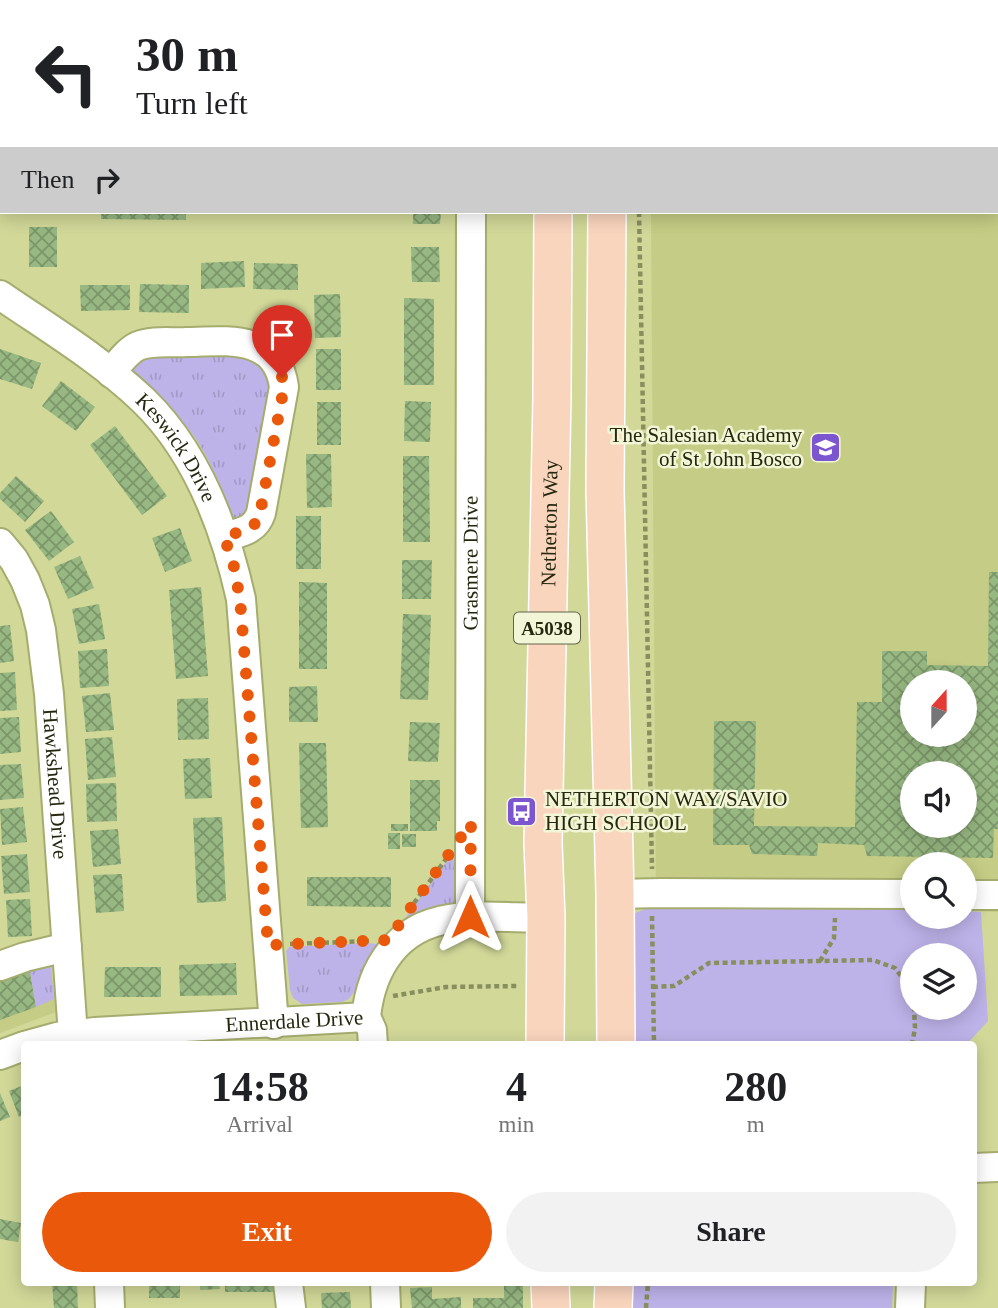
<!DOCTYPE html>
<html lang="en">
<head>
<meta charset="utf-8">
<style>
  :root { --surface:#fff; --page:#f2f2f2; --text:#202124; --muted:#757577; --accent:#ea580c }
  body { margin:0; font-family:"Times New Roman",serif; background:var(--page); color:var(--text); height:100vh; display:flex; flex-direction:column; font-size:26px; white-space:nowrap }
  * { box-sizing:border-box; margin:0 }
  p { font-size:23px; color:var(--muted) }
  .icon { flex:none; width:38px; height:38px; fill:none; stroke:currentColor; stroke-width:2; stroke-linecap:round; stroke-linejoin:round }
  .map { position:relative; flex:1; overflow:hidden }
  .panel { position:absolute; left:21px; top:1041px; width:956px; height:245px; display:flex; flex-direction:column; background:var(--surface); border-radius:7px; box-shadow:0 4px 18px #0003 }
  .panel>* { flex:none }
  .guide { position:absolute; left:0px; top:0px; width:999px; height:214px; box-shadow:0 4px 18px #0003; background:#fff; color:var(--text); overflow:hidden }
  .needle { width:46px; rotate:21deg }
  .tools { position:absolute; left:900px; top:670px; display:grid; gap:14px }
  .tools a { display:grid; place-items:center; width:77px; height:77px; border-radius:50%; background:var(--surface); box-shadow:0 4px 18px #0003; font-size:35px }
  .pin { position:absolute; display:grid; place-items:center; width:60px; height:60px; color:#fff; margin:-72px -30px; border-radius:50% 50% 50% 0; rotate:-45deg; box-shadow:0 0 7px #0007 }
  .pin .icon { rotate:45deg }
  .me { position:absolute; width:77px; margin:-38px; rotate:0deg; stroke-linejoin:round; filter:drop-shadow(0 0 5px #0008) }
  .turn { display:flex; align-items:center; gap:24px; height:147px; padding:0 21px; font-size:32px }
  .turn .icon { width:91px; height:91px; stroke-width:2.5 }
  .turn b { display:block; font-size:49px; line-height:60px }
  .then { display:flex; align-items:center; height:66px; padding:0 21px; background:#0003; gap:14px; font-size:26px }
  .eta { display:flex; justify-content:space-evenly; align-items:center; height:119px; text-align:center }
  .eta b { font-size:42px; font-weight:800; line-height:49px }
  .primary-button { display:flex; gap:14px; margin-top:auto; padding:14px 21px }
  .primary-button a { flex:1; height:80px; border-radius:42px; background:var(--accent); color:#fff; font-size:28px; font-weight:800; line-height:80px; text-align:center }
  .primary-button a+a { background:var(--page); color:var(--text) }
  .map>svg:first-child { display:block }
</style>
</head>
<body>
<div class="map">
<svg width="998" height="1308" viewBox="0 0 998 1308">
  <defs>
    <pattern id="grass-tufts" width="24" height="20" patternUnits="userSpaceOnUse" patternTransform="scale(1.75)"><rect width="24" height="20" fill="#beb3e9"/><path d="M3 7l-1-3M5 7V3M7 7l1-3M15 17l-1-3M17 17v-4M19 17l1-3" fill="none" stroke="#a39ac7"/></pattern>
    <pattern id="building-cross-hatch" width="8" height="8" patternUnits="userSpaceOnUse" patternTransform="scale(1.75)"><rect width="8" height="8" fill="#97b882"/><path d="M0 0l8 8M0 8l8-8" fill="none" stroke="#7b9669"/></pattern>
  </defs>
  <rect width="100%" height="100%" fill="#d1d898"/>
  <!-- built -->
  <path fill="#c5cc85" fill-rule="evenodd" d="M294 0H519V2H295Z
    M649 0H998V912L964 911V864H912V910L656 904 651 212H998V2H649ZM912 682H964V735H912ZM912 774H964V826H912Z
    M49 944 56 1012 0 1033V963Z"/>
  <!-- grass -->
  <path fill="url(#grass-tufts)" d="M234 350 263 361 273 387 255 511 236 524C224 495 213 465 196 439 178 414 155 391 133 370L139 356Z
    M463 839 459 899 451 906 401 924Z
    M366 943 378 944 365 965 357 988 349 999 342 1002 302 1004 293 998 290 990 286 951 289 947Z
    M50 957 54 999 36 1007 28 962Z"/>
  <!-- green -->
  <path fill="#beb3e9" fill-rule="evenodd" d="M656 904 912 910V917H964V911L981 912 988 1021 966 1045H628L629 916ZM912 956H964V1008H912Z
    M626 1283H893L892 1308H626Z"/>
  <!-- building -->
  <path fill="url(#building-cross-hatch)" fill-rule="evenodd" d="M101 212H186V220L101 219Z
    M413 212H441L440 224H413Z
    M29 227H57V267H29Z
    M411 247H439L440 282H412Z
    M244 261 245 287 201 289V263Z
    M254 263 298 264V290L253 289Z
    M140 284 189 285V313L139 312Z
    M80 285H130V310L81 311Z
    M340 294 341 337 315 338 314 295Z
    M404 298 434 299V385H404Z
    M0 349 41 363 32 389 0 379Z
    M316 349H341V390H316Z
    M61 381 95 407 76 431 42 406Z
    M405 401 431 402 430 442 404 441Z
    M317 402H341V445H317Z
    M115 426 167 496 142 515 90 445Z
    M306 454H331L332 507 307 508Z
    M403 456H429L430 542H403Z
    M16 476 44 501 25 522 0 499V493Z
    M51 511 74 542 49 561 25 530Z
    M296 516H321V569H296Z
    M180 528 192 561 165 572 152 538Z
    M80 556 94 588 68 599 54 567Z
    M402 560H432L431 599H402Z
    M989 572H998V829H994L993 858 867 856 864 845 818 843 817 856 752 854 749 845H713L714 721H756L754 826 855 827 857 702H882V651H927V665L988 666ZM912 682H964V735H912ZM912 774H964V826H912Z
    M299 582 327 583V669H299Z
    M201 587 208 676 176 679 169 590Z
    M99 604 105 639 79 644 72 609Z
    M403 614 431 615 428 700 400 699Z
    M10 625 14 661 0 663V626Z
    M107 649 109 686 80 688 78 651Z
    M15 672 17 710 0 711V673Z
    M317 686 318 722H289V687Z
    M110 693 114 730 86 732 82 696Z
    M208 698 209 739 178 740 177 699Z
    M19 717 21 752 0 754V718Z
    M410 722 440 723 438 762 408 761Z
    M112 737 116 777 88 780 85 739Z
    M299 743H326L328 827 301 828Z
    M210 758 212 798 185 799 183 759Z
    M21 764 24 798 0 800V765Z
    M410 780H440V821H437V831H410Z
    M116 783 117 821 87 822 86 784Z
    M23 807 27 842 2 845 0 809Z
    M222 817 226 901 197 903 193 818Z
    M391 824H408V831H391Z
    M118 829 121 864 93 867 90 831Z
    M388 833H400V849H388Z
    M402 834H416V847H402Z
    M27 854 30 892 4 894 1 856Z
    M122 874 124 911 96 913 93 875Z
    M307 877H391V907L307 906Z
    M30 899 32 936 8 937 6 900Z
    M28 962 36 1007 0 1020V973Z
    M236 963 237 995 180 996 179 965Z
    M105 967H161V997H104Z
    M24 1085V1115L19 1117 9 1091Z
    M0 1093 10 1117 0 1121Z
    M0 1219 21 1223 18 1242 0 1239Z
    M52 1283H77L78 1308H54Z
    M149 1283H180V1298H149Z
    M200 1283H219L220 1289 200 1290Z
    M225 1283H276V1292H225Z
    M504 1283H523V1308H473V1298H504Z
    M432 1287V1299L461 1297V1308H412L410 1288Z
    M350 1292 351 1308H322L321 1293Z"/>
  <g fill="none" stroke-linecap="round" stroke-linejoin="round">
    <defs>
      <g id="minor">
        <path d="M0 180 2 175"/>
        <path id="s1" d="M0 295C48 328 100 359 143 400 197 452 225 527 241 599L274 1024"/>
        <path d="M111 373C118 364 127 351 138 346 152 340 172 343 187 342 227 341 277 334 284 387L261 513C255 531 241 532 224 537"/>
        <path id="s2" d="M0 543 14 560 25 580 35 605 41 630 49 694 73 1035"/>
        <path d="M615 894 662 893 912 894"/>
        <path d="M964 895H998"/>
        <path id="s3" d="M470 917 471 212"/>
        <path d="M0 966 25 957 67 947"/>
        <path d="M366 1017 372 1030 373 1045"/>
        <path id="s4" d="M28 1045 57 1037 95 1032 366 1017C371 968 397 927 449 919 480 914 514 918 546 918"/>
        <path d="M0 1055 24 1046"/>
        <path d="M973 1168 998 1167"/>
        <path d="M109 1283 110 1308"/>
        <path d="M288 1283 291 1308"/>
        <path d="M385 1283 386 1308"/>
        <path d="M910 1308 911 1283"/>
      </g>
      <g id="major">
        <path d="M553 0 554 2"/>
        <path d="M612 2V0"/>
        <path d="M607 212 605 490 615 894 616 1045"/>
        <path id="s5" d="M545 1045 546 918 543 843 552 397 553 212"/>
        <path d="M550 1283 551 1308"/>
        <path d="M613 1308 614 1283"/>
      </g>
    </defs>
    <!-- minor casing -->
    <use href="#minor" stroke="#a5ac6e" stroke-width="32"/>
    <!-- major casing -->
    <use href="#major" stroke="#fff" stroke-width="40"/>
    <!-- path -->
    <path stroke="#898e5f" stroke-width="4.5" stroke-dasharray="5 3.5" stroke-linecap="butt" d="M287 0V2
      M644 2V0
      M639 212 652 869
      M414 903 446 859
      M652 916 654 1045
      M290 944 369 941
      M820 961 834 938 835 918
      M653 987 674 986 709 963 873 960 895 968 912 991
      M393 996 446 987 517 986
      M912 1045 915 1028 914 1008
      M646 1308 648 1283"/>
    <!-- minor -->
    <use href="#minor" stroke="#fff" stroke-width="28"/>
    <!-- major -->
    <use href="#major" stroke="#fad5be" stroke-width="37"/>
  </g>
  <g fill="none" stroke-linecap="round" stroke-linejoin="round">
    <!-- route -->
    <path stroke="#ea580c" stroke-width="12" stroke-dasharray="0 21.6" d="M282 377 284 387 259 519 251 528 224 537 233 562 240 599 268 945 388 940 471 823 470 917"/>
  </g>
  <!-- icons -->
  <defs>
    <symbol id="school-square" viewBox="-11 -11 22 22"><rect x="-9" y="-9" width="18" height="18" rx="4" fill="#7b56d0" stroke="#f2f6d6"/><path d="M0-5L7-2L0 1L-7-2ZM-4 1L0 2.5L4 1V4Q0 6-4 4Z" fill="#fff"/></symbol>
    <symbol id="bus-square" viewBox="-11 -11 22 22"><rect x="-9" y="-9" width="18" height="18" rx="4" fill="#7b56d0" stroke="#f2f6d6"/><path d="M-5-6H5V4H4V6H2V4H-2V6H-4V4H-5ZM-3.5-4V0h7V-4ZM-3.5 1.2v1.5H-2V1.2ZM2 1.2v1.5H3.5V1.2Z" fill="#fff"/></symbol>
  </defs>
  <g fill-rule="evenodd">
    <use href="#school-square" x="808" y="430" width="35" height="35"/>
    <use href="#bus-square" x="504" y="794" width="35" height="35"/>
  </g>
  <g text-anchor="middle" dominant-baseline="central" stroke-width="5" stroke-linejoin="round" paint-order="stroke">
    <!-- shield labels -->
    <rect fill="#f2f6d6" stroke="#62654a" stroke-width="2" x="514" y="612.5" width="66" height="31" rx="5"/>
    <g font-size="19" font-weight="bold" fill="#25270e">
      <text x="547" y="628">A5038</text>
    </g>
    <!-- poi labels -->
    <g font-size="21" fill="#25270e" stroke="#f2f6d6" text-anchor="end">
      <text x="802" y="435">The Salesian Academy<tspan x="802" dy="24">of St John Bosco</tspan></text>
      <text x="545" y="799" text-anchor="start">NETHERTON WAY/SAVIO<tspan x="545" dy="24">HIGH SCHOOL</tspan></text>
    </g>
    <!-- street labels -->
    <g font-size="21" fill="#25270e" stroke="#f2f6d6">
      <text stroke="none"><textPath href="#s1" startOffset="236">Keswick Drive</textPath></text>
      <text stroke="none"><textPath href="#s5" startOffset="522">Netherton Way</textPath></text>
      <text stroke="none"><textPath href="#s3" startOffset="354">Grasmere Drive</textPath></text>
      <text stroke="none"><textPath href="#s2" startOffset="252">Hawkshead Drive</textPath></text>
      <text stroke="none"><textPath href="#s4" startOffset="268">Ennerdale Drive</textPath></text>
    </g>
  </g>
</svg>
<div class="tools">
<a><svg class="needle" viewBox="-14 -14 28 28"><path d="M0-13l5 13h-10z" fill="#e53935"/><path d="M0 13l5-13h-10z" fill="#757577"/></svg></a>
<a><svg class="icon" aria-label="sound" viewBox="0 0 24 24"><path d="M4 9h4l5-4v14l-5-4H4zM17 9q2 3 0 6"/></svg></a>
<a><svg class="icon" aria-label="search" viewBox="0 0 24 24"><circle cx="10" cy="10" r="6"/><path d="M15 15l6 6"/></svg></a>
<a><svg class="icon" aria-label="layers" viewBox="0 0 24 24"><path d="M12 4l9 5-9 5-9-5zM3 14l9 5 9-5"/></svg></a>
</div>
<div class="pin" style="left:282px;top:377px;background:#d93025"><svg class="icon" aria-label="arrive" viewBox="0 0 24 24"><path d="M6 21V4h12l-3 4 3 4H6"/></svg></div>
<svg class="me" style="left:470px;top:917px" viewBox="-20 -20 40 40"><path d="M0-17L14 15 0 8-14 15z" fill="#ea580c" stroke="#fff" stroke-width="4"/></svg>
<div class="guide">
<div class="turn"><svg class="icon" aria-label="left" viewBox="0 0 24 24"><path d="M17 20v-9H6M10 6l-5 5 5 5"/></svg><div><b>30 m</b>Turn left</div></div>
<div class="then">Then<svg class="icon" aria-label="right" viewBox="0 0 24 24"><path d="M7 20v-9h11M14 6l5 5-5 5"/></svg></div>
</div>
<section class="panel">
<div class="eta">
<div><b>14:58</b><p>Arrival</p></div>
<div><b>4</b><p>min</p></div>
<div><b>280</b><p>m</p></div>
</div>
<div class="primary-button"><a>Exit</a><a>Share</a></div>
</section>
</div>
</body>
</html>
